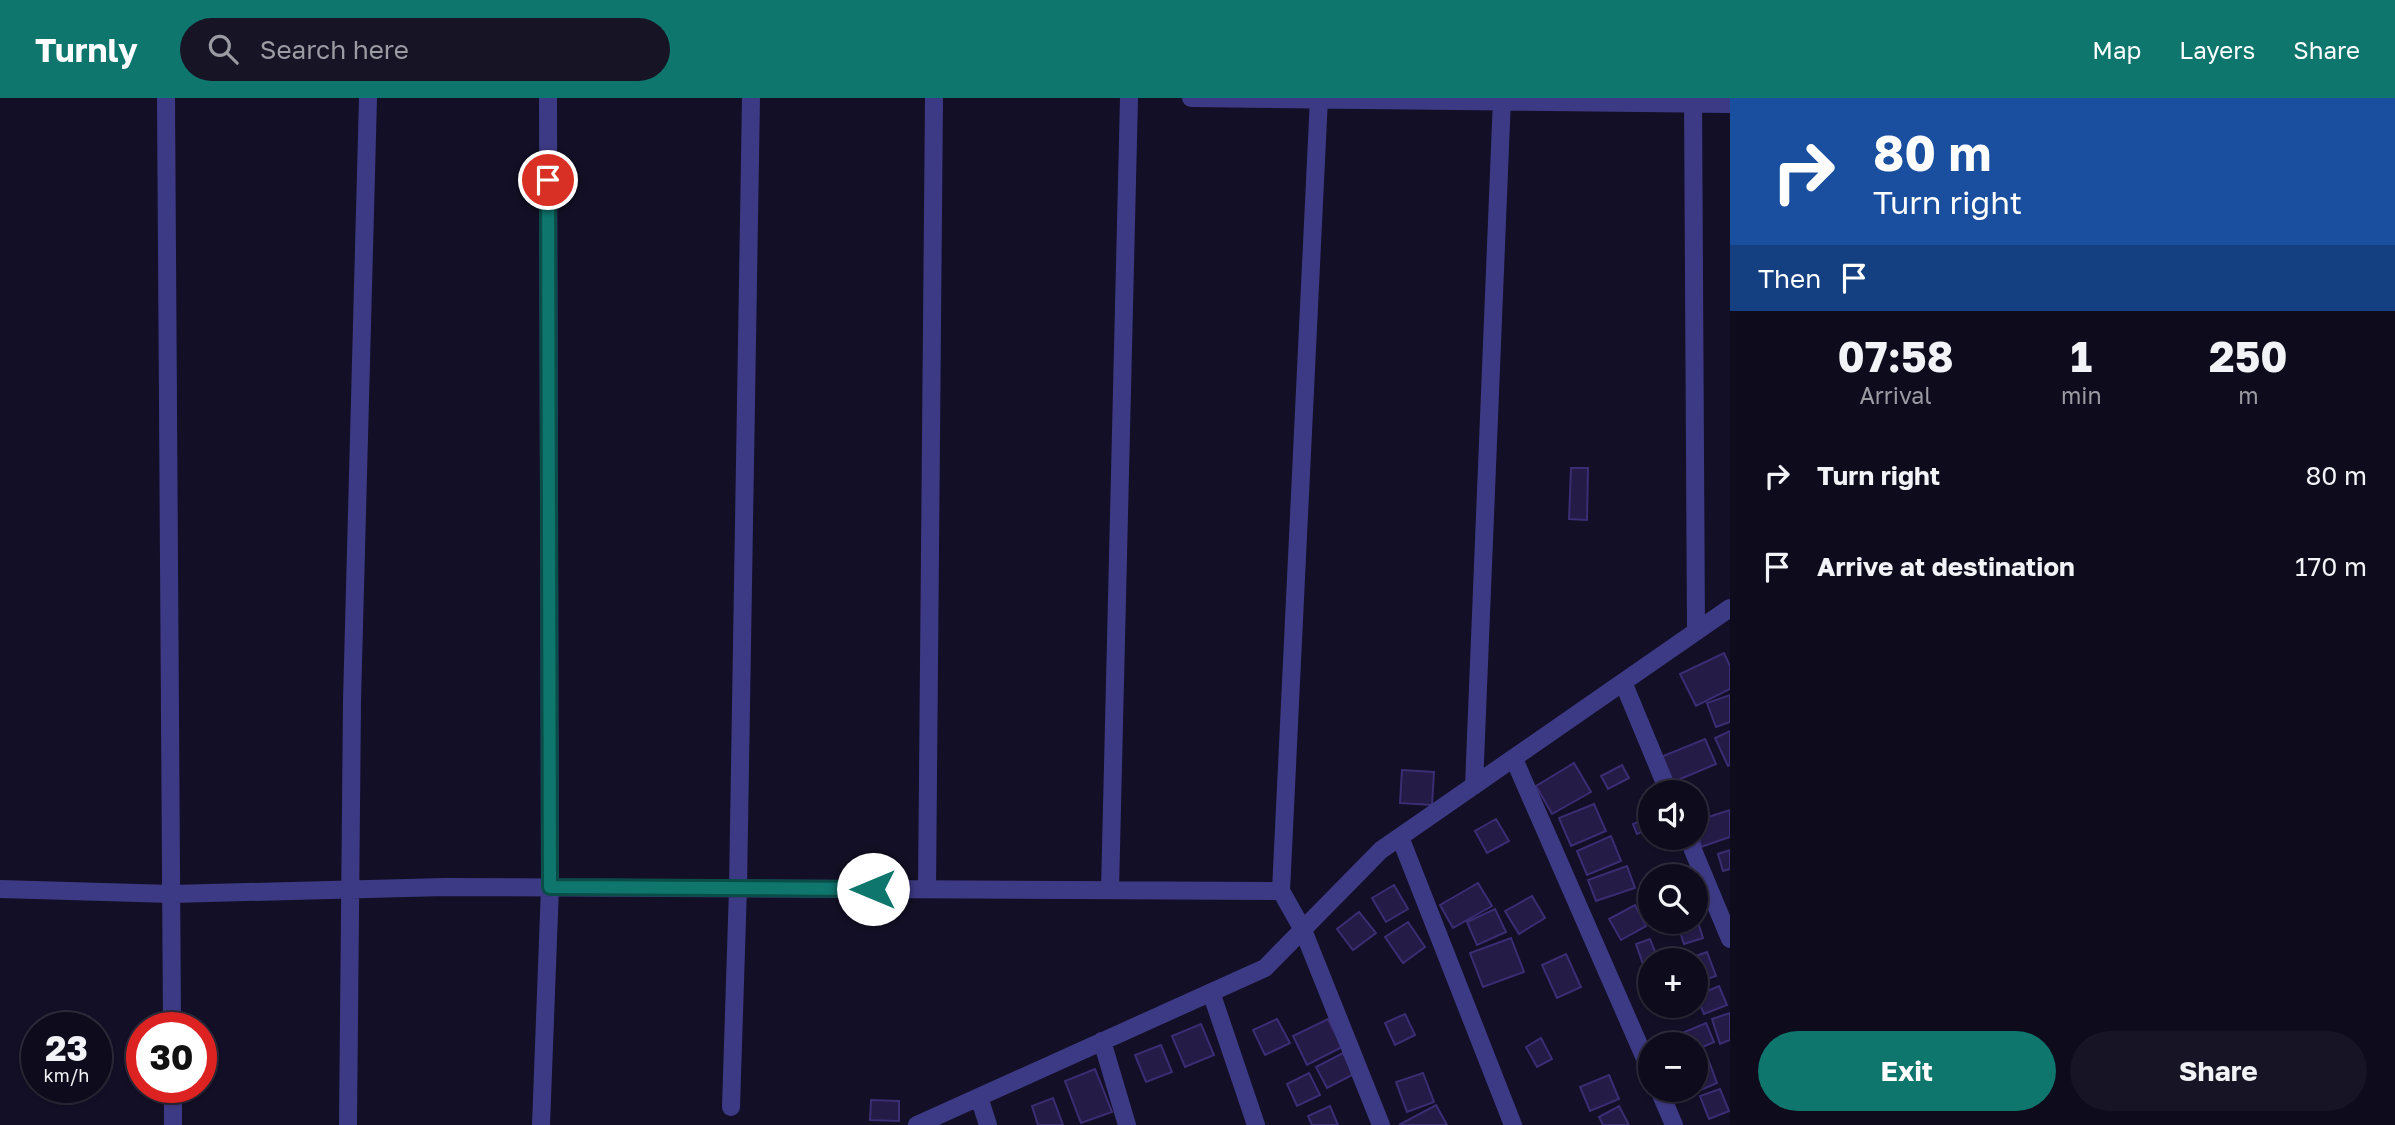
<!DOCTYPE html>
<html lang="en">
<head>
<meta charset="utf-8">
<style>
  :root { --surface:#0e0b1c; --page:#171425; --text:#f1f3f6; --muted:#9b9ba3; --line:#2e2b3b; --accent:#0f766e }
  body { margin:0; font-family:"Golos Text",sans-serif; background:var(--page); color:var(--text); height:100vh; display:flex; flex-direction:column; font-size:26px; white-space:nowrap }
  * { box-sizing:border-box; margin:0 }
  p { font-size:23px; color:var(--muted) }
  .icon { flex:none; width:38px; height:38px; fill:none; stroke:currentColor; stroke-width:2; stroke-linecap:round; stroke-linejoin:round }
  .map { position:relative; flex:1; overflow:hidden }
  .details { display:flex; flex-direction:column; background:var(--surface); width:665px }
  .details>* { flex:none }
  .banner { background:#1a4fa0; color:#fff; overflow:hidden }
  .fabs { position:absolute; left:1638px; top:682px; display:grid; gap:14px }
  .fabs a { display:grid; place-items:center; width:70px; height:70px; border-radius:50%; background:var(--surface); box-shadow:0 2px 5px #0004,0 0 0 2px var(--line); font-size:35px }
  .speed { position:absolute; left:21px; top:914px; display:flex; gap:14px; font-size:35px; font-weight:700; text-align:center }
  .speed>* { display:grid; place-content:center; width:91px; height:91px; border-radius:50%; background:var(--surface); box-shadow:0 2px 5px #0004,0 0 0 2px var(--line); line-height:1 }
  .speed small { font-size:18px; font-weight:400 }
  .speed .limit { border:10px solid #d22; background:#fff; color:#111 }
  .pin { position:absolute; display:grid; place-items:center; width:60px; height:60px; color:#fff; margin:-30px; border:4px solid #fff; border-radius:50%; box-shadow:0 2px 7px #0007 }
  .me { position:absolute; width:77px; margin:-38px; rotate:270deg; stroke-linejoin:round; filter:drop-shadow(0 0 5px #0008) }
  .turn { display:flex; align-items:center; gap:24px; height:147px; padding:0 28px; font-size:32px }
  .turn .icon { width:91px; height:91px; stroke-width:2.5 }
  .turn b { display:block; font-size:49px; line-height:60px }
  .then { display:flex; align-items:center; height:66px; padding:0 28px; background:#0003; gap:14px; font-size:26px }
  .eta { display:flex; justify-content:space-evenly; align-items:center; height:119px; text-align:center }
  .eta b { font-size:42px; font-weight:700; line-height:49px }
  .cta { display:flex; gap:14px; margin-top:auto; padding:14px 28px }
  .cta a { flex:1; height:80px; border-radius:42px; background:var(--accent); color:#fff; font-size:28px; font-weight:700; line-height:80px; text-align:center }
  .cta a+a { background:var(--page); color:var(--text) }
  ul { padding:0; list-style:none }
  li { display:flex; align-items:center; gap:21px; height:91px; padding:0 28px }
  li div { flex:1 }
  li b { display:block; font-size:26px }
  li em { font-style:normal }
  header { display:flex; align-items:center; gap:42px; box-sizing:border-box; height:98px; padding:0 35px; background:var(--accent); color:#fff }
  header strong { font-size:33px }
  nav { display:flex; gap:38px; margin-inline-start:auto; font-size:24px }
  .search { width:490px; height:63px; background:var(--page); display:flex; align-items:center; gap:18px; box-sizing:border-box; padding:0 24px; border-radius:38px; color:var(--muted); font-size:26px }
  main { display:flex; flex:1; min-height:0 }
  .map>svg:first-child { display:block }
</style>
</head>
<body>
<header>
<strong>Turnly</strong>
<div class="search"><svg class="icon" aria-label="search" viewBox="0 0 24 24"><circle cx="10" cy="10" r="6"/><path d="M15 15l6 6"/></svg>Search here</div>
<nav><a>Map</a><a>Layers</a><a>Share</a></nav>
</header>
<main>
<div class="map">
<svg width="1730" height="1027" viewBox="0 0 1730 1027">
  <rect width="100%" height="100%" fill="#130f26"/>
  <!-- building -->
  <path fill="#241b47" stroke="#3b2d73" stroke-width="2" d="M1571 370H1588L1587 422 1569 421Z
    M1724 555 1730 568V591L1696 608 1680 576Z
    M1730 597V624L1716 629 1707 605Z
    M1730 633V667L1728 668 1715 640Z
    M1705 641 1716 666 1671 685 1661 659Z
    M1574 665 1591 694 1552 716 1536 688Z
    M1622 667 1629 680 1608 691 1601 678Z
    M1402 672 1434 674 1432 707 1400 705Z
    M1594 706 1606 733 1571 748 1559 720Z
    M1730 712V739L1701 749 1696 723Z
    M1496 721 1509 743 1487 755 1475 733Z
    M1646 721 1650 731 1637 736 1633 726Z
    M1611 738 1621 763 1587 777 1577 753Z
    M1730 752V771L1723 773 1718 756Z
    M1627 768 1635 790 1596 803 1588 782Z
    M1478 785 1492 808 1453 830 1440 807Z
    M1394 787 1408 811 1386 824 1372 800Z
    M1532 798 1545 820 1519 836 1505 813Z
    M1635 807 1646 828 1621 842 1609 821Z
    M1495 811 1506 834 1477 847 1467 824Z
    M1359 814 1376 835 1353 852 1337 831Z
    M1696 818 1703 840 1684 846 1677 825 1696 824Z
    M1408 824 1425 849 1403 865 1385 839Z
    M1511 840 1524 874 1483 889 1470 855Z
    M1650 841 1658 861 1643 866 1636 846Z
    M1707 854 1716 878 1699 884 1696 863 1690 860Z
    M1566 856 1581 889 1557 900 1542 867Z
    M1719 888 1727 907 1704 916 1696 898Z
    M1730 915V942L1720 946 1712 921Z
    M1405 916 1415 937 1395 947 1385 925Z
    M1277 921 1290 945 1265 957 1253 932Z
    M1328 921 1342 949 1307 967 1293 938Z
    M1706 925 1714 944 1696 952V947H1664L1663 943Z
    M1201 926 1214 957 1185 969 1172 938Z
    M1541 940 1552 961 1537 969 1526 949Z
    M1161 947 1172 974 1146 984 1135 957Z
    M1343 955 1354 976 1327 990 1316 969Z
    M1707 958 1717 985 1694 995 1696 962Z
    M1095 971 1112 1014 1081 1025 1065 983Z
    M1309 975 1320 997 1297 1008 1287 986Z
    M1423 975 1434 1004 1407 1014 1396 984Z
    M1609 977 1619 1001 1590 1013 1580 989Z
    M1720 991 1729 1013 1709 1021 1700 998Z
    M1053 1000 1063 1027H1038L1032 1008Z
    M871 1002 899 1003V1023L870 1022Z
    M1436 1007 1447 1027H1399Z
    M1330 1008 1338 1027H1312L1308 1018Z
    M1619 1008 1629 1027H1603L1599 1019Z"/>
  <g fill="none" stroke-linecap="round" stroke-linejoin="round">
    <!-- minor -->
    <path stroke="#3d3a85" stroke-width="18" d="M166 0 172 929
      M1191 0 1730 6
      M1693 0 1696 534
      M1623 584 1669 695
      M1514 661 1650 972
      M1474 688 1502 0
      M1400 739 1513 1027
      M1688 740 1730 841
      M0 791 172 796 445 789 1281 793 1303 832 1381 1027
      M927 791 934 0
      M1110 792 1129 0
      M1281 793 1319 0
      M1211 894 1256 1027
      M1102 943 1127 1027
      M173 989V1027
      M1659 992 1674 1027
      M979 999 988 1027
      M731 1009 738 790 751 0
      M348 1027 352 603 368 0
      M541 1027 550 789 548 0
      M917 1027 1265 870 1381 752 1730 510"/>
  </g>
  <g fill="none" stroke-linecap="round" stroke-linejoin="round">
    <defs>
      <path id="route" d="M548 82 550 789 873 791"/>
    </defs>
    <!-- route casing -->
    <use href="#route" stroke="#0a4d48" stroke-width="18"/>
    <!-- route -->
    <use href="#route" stroke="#0f766e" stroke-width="12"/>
  </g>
</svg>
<div class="fabs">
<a><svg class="icon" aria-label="sound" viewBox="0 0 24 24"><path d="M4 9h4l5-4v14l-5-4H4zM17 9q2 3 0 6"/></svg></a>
<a><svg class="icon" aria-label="search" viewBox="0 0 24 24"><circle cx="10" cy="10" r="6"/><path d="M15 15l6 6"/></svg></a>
<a>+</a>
<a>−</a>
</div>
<div class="speed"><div>23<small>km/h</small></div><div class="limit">30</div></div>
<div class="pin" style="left:548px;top:82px;background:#d93025"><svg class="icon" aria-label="arrive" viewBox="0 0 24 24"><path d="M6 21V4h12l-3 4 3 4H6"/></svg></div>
<svg class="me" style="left:873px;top:791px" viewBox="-20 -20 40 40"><circle r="19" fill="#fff"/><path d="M0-13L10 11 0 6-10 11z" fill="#0f766e"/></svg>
</div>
<section class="details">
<div class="banner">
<div class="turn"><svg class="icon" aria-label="right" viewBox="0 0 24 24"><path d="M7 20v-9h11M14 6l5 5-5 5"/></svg><div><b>80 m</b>Turn right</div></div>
<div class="then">Then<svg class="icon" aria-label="arrive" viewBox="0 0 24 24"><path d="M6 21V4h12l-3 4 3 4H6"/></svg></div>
</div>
<div class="eta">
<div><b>07:58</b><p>Arrival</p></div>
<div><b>1</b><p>min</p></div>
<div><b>250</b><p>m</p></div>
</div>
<ul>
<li><svg class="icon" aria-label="right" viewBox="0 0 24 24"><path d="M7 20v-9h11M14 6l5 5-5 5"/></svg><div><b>Turn right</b></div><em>80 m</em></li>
<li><svg class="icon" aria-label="arrive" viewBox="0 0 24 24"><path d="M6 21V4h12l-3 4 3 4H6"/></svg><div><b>Arrive at destination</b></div><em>170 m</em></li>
</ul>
<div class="cta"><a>Exit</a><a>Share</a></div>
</section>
</main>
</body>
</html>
